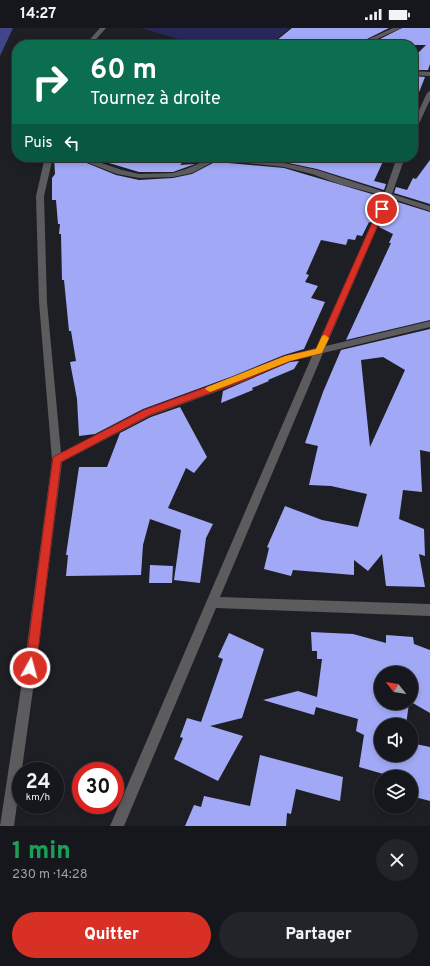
<!DOCTYPE html>
<html lang="fr">
<head>
<meta charset="utf-8">
<style>
  :root { --surface:#16171c; --page:#232429; --text:#f1f3f6; --muted:#9e9fa3; --line:#35363b; --accent:#d93025 }
  body { margin:0; font-family:Overpass,sans-serif; background:var(--page); color:var(--text); height:100vh; display:flex; flex-direction:column; font-size:15px; white-space:nowrap }
  * { box-sizing:border-box; margin:0 }
  p { font-size:13px; color:var(--muted) }
  .icon { flex:none; width:22px; height:22px; fill:none; stroke:currentColor; stroke-width:2; stroke-linecap:round; stroke-linejoin:round }
  .map { position:relative; height:798px; overflow:hidden }
  .drawer { display:flex; flex-direction:column; background:var(--surface); flex:1 }
  .drawer>* { flex:none }
  .guide { position:absolute; left:12px; top:12px; width:406px; height:122px; border-radius:16px; box-shadow:0 2px 6px #0003,0 0 0 1px var(--line); background:#0b6e4f; color:#fff; overflow:hidden }
  .needle { width:26px; rotate:300deg }
  .tools { position:absolute; left:374px; top:638px; display:grid; gap:8px }
  .tools a { display:grid; place-items:center; width:44px; height:44px; border-radius:50%; background:var(--surface); box-shadow:0 2px 6px #0003,0 0 0 1px var(--line); font-size:20px }
  .speed { position:absolute; left:12px; top:734px; display:flex; gap:8px; font-size:20px; font-weight:700; text-align:center }
  .speed>* { display:grid; place-content:center; width:52px; height:52px; border-radius:50%; background:var(--surface); box-shadow:0 2px 6px #0003,0 0 0 1px var(--line); line-height:1 }
  .speed small { font-size:10px; font-weight:400 }
  .speed .limit { border:6px solid #d22; background:#fff; color:#111 }
  .pin { position:absolute; display:grid; place-items:center; width:34px; height:34px; color:#fff; margin:-17px; border:2px solid #fff; border-radius:50%; box-shadow:0 1px 4px #0007 }
  .me { position:absolute; width:44px; margin:-22px; rotate:7deg; stroke-linejoin:round; filter:drop-shadow(0 0 3px #0008) }
  .turn { display:flex; align-items:center; gap:14px; height:84px; padding:0 12px; font-size:18px }
  .turn .icon { width:52px; height:52px; stroke-width:2.5 }
  .turn b { display:block; font-size:28px; line-height:34px }
  .then { display:flex; align-items:center; height:38px; padding:0 12px; background:#0003; gap:8px; font-size:15px }
  .round { display:grid; place-items:center; flex:none; width:42px; height:42px; border-radius:21px; background:var(--page) }
  .overview { display:flex; align-items:center; justify-content:space-between; height:68px; padding:0 12px }
  h1 { font-size:24px; font-weight:800; line-height:30px; color:#1e9e55 }
  .primary-button { display:flex; gap:8px; margin-top:auto; padding:8px 12px }
  .primary-button a { flex:1; height:46px; border-radius:24px; background:var(--accent); color:#fff; font-size:16px; font-weight:800; line-height:46px; text-align:center }
  .primary-button a+a { background:var(--page); color:var(--text) }
  .status { display:flex; justify-content:space-between; align-items:center; height:28px; padding:0 20px; background:var(--surface); direction:ltr }
  .status svg { height:11px; fill:currentColor }
  .map>svg:first-child { display:block }
</style>
</head>
<body>
<div class="status"><b>14:27</b><svg viewBox="0 0 49 12"><path d="M0 12V9h3v3zM5 12V6h3v6zM10 12V3h3v9zM15 12V0h3v12zM26 1h20v11H26zM47 4h2v5h-2z"/></svg></div>
<div class="map">
<svg width="430" height="798" viewBox="0 0 430 798">
  <rect width="100%" height="100%" fill="#1e1f25"/>
  <!-- green -->
  <path fill="#27275a" d="M141 0H290L269 17H199Z"/>
  <!-- water -->
  <path fill="#43458a" d="M0 0H13L0 28Z"/>
  <!-- building -->
  <path fill="#a1a9f6" fill-rule="evenodd" d="M292 0H389L355 17H271Z
    M402 0H430V36L428 42H413V30L426 17H368Z
    M413 48 425 49 414 77 413 76Z
    M54 129H72L116 147 139 152 173 150 192 146 213 135H228L284 140 382 169 370 195 369 194 362 208 357 207 355 212 348 211 346 217 321 212 306 246 309 247 305 254 318 258 311 270 325 274 304 321 284 327 233 348 143 381 95 406 79 408 77 371 70 334 76 333 71 303H69L64 252H62L61 206H59L60 196H58L56 172H52V150L55 146Z
    M89 129H188L180 137 195 136 173 144H139Z
    M244 129H385L374 153 386 156 384 162 317 141 284 134Z
    M430 132V176L394 165 396 159 407 162 413 150 416 151Z
    M391 172 430 184V292L346 312 391 215H389L393 206 379 199Z
    M430 301V424L420 422 422 464 403 462 399 491 424 501 425 528 419 526 425 559 386 558 382 526 368 543 354 532V547L293 542 291 548 264 541 269 520 267 519 285 478 322 492 358 499 367 466 331 458 309 457 318 418 305 415 323 364 341 322ZM383 329 405 342 370 419 361 332Z
    M299 333 294 341 268 352 269 353 252 360 253 362 221 375 223 363 290 334Z
    M180 379 207 429 194 445 186 440 168 480 213 496 206 510 200 555 174 552 181 502 150 491 143 517 141 547 66 548 68 527H66L79 439H107L120 405 151 389Z
    M150 537 173 538 172 555H149Z
    M311 604 353 606 386 615V607L413 609 414 616 430 622V685L411 674V645H381V675H409L406 697H381V727H411V715L430 719V773L411 768V749H394L359 739 364 707 356 703 358 691 316 679 314 687 263 672 298 663 317 669 322 631H317V623H312Z
    M229 605 264 621 242 690 210 698 243 708 218 753 174 731 183 710 180 709 187 690 201 694 223 631 218 629Z
    M260 727 343 749 340 773 296 761 291 786 287 785 286 798H185L194 777 201 779 204 768 250 778Z"/>
  <g fill="none" stroke-linecap="round" stroke-linejoin="round">
    <!-- minor -->
    <path fill="#5c5c5f" fill-rule="evenodd" d="M100 0H106L91 17H85Z
      M393 0H401L364 17H356Z
      M413 43 430 44V48L413 47Z
      M430 63V72L416 102 413 104V95L427 65Z
      M45 129H53L44 168 47 274 61 425 144 382 234 349 285 328 316 320 384 168 339 156 312 146 284 139 228 133 213 134 192 145 173 149 139 150 117 146 73 129H84L122 142 139 146 173 145 186 141 212 130 230 129 284 135 317 142 385 164 397 129H405L392 166 430 178V183L390 170 326 318 430 293V299L323 325 220 569 430 576V588L216 580 124 798H110L312 328 290 333 240 355 150 388 62 434 36 640 14 798H0L24 640 52 432 39 274 36 168Z"/>
  </g>
  <!-- route -->
  <path fill="#d93025" stroke="#8d1f18" d="M379 179H384L385 181 322 325 290 333 240 354 150 387 61 434 36 640 34 645 30 646 26 645 25 640 53 429 144 382 234 349 285 328 316 321Z"/>
  <!-- slow -->
  <path fill="#f59e0b" d="M325 307 329 310 322 325 290 333 210 364 205 361 207 359 285 328 316 321 322 308Z"/>
</svg>
<div class="tools">
<a><svg class="needle" viewBox="-14 -14 28 28"><path d="M0-13l5 13h-10z" fill="#e53935"/><path d="M0 13l5-13h-10z" fill="#9e9fa3"/></svg></a>
<a><svg class="icon" aria-label="sound" viewBox="0 0 24 24"><path d="M4 9h4l5-4v14l-5-4H4zM17 9q2 3 0 6"/></svg></a>
<a><svg class="icon" aria-label="layers" viewBox="0 0 24 24"><path d="M12 4l9 5-9 5-9-5zM3 14l9 5 9-5"/></svg></a>
</div>
<div class="speed"><div>24<small>km/h</small></div><div class="limit">30</div></div>
<div class="pin" style="left:382px;top:181px;background:#d93025"><svg class="icon" aria-label="arrive" viewBox="0 0 24 24"><path d="M6 21V4h12l-3 4 3 4H6"/></svg></div>
<svg class="me" style="left:30px;top:640px" viewBox="-20 -20 40 40"><circle r="17" fill="#d93025" stroke="#fff" stroke-width="3"/><path d="M0-11L8 9 0 5-8 9z" fill="#fff"/></svg>
<div class="guide">
<div class="turn"><svg class="icon" aria-label="right" viewBox="0 0 24 24"><path d="M7 20v-9h11M14 6l5 5-5 5"/></svg><div><b>60 m</b>Tournez à droite</div></div>
<div class="then">Puis<svg class="icon" aria-label="left" viewBox="0 0 24 24"><path d="M17 20v-9H6M10 6l-5 5 5 5"/></svg></div>
</div>
</div>
<section class="drawer">
<div class="overview"><div><h1>1 min</h1><p>230 m · 14:28</p></div><a class="round"><svg class="icon" aria-label="close" viewBox="0 0 24 24"><path d="M6 6l12 12M18 6L6 18"/></svg></a></div>
<div class="primary-button"><a>Quitter</a><a>Partager</a></div>
</section>
</body>
</html>
